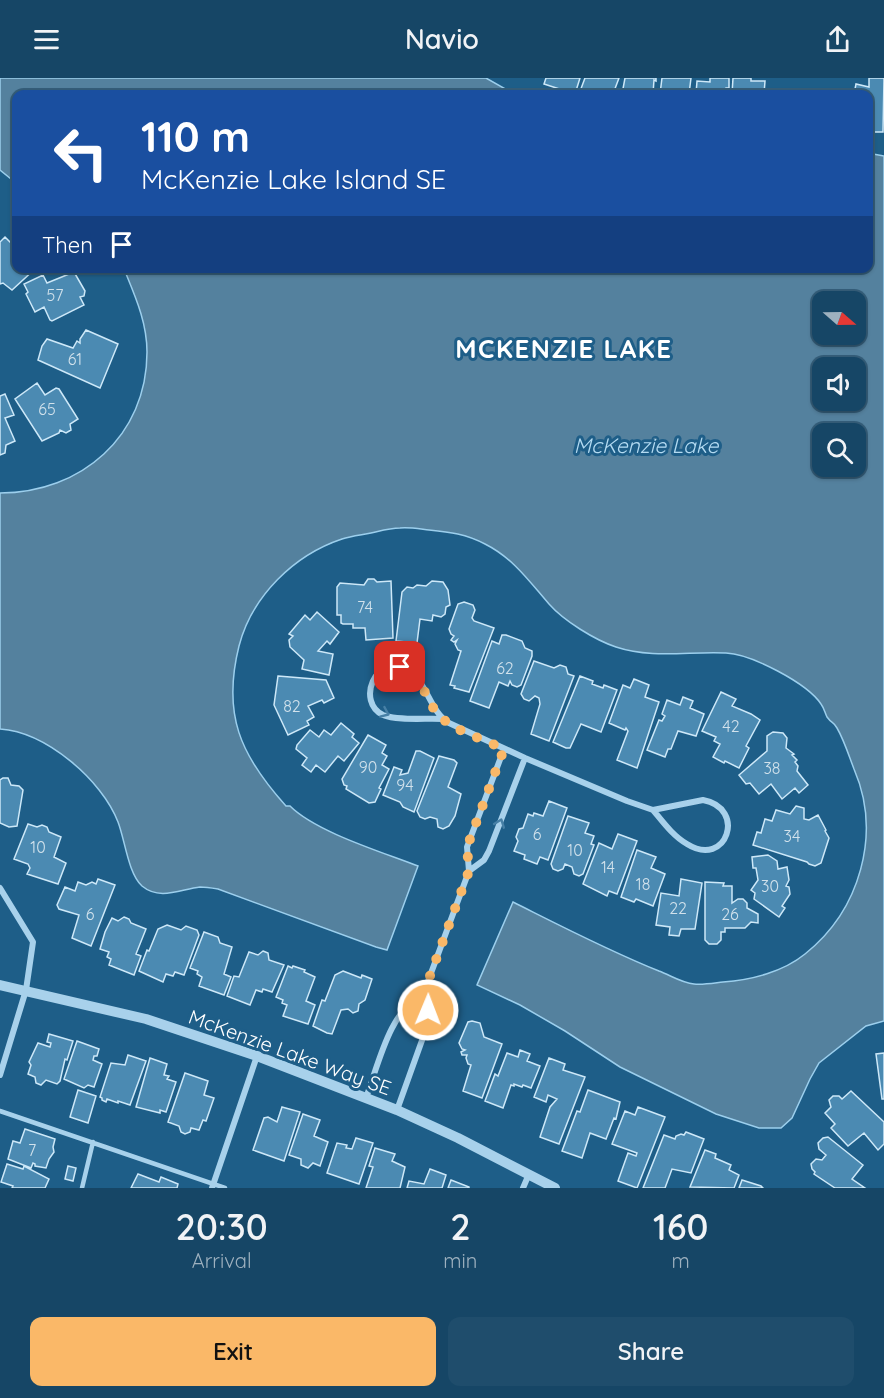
<!DOCTYPE html>
<html lang="en">
<head>
<meta charset="utf-8">
<style>
  :root { --surface:#164666; --page:#1f4d6c; --text:#f1f3f6; --muted:#9eb1bf; --line:#355e7a; --accent:#fab868 }
  body { margin:0; font-family:Quicksand,sans-serif; background:var(--page); color:var(--text); height:100vh; display:flex; flex-direction:column; font-size:22px; white-space:nowrap }
  * { box-sizing:border-box; margin:0 }
  p { font-size:20px; color:var(--muted) }
  .icon { flex:none; width:33px; height:33px; fill:none; stroke:currentColor; stroke-width:2; stroke-linecap:round; stroke-linejoin:round }
  .map { position:relative; height:1110px; overflow:hidden }
  .side { display:flex; flex-direction:column; background:var(--surface); flex:1 }
  .side>* { flex:none }
  .guide { position:absolute; left:12px; top:12px; width:861px; height:183px; border-radius:12px; box-shadow:0 2px 4px #0004,0 0 0 2px var(--line); background:#1a4fa0; color:#fff; overflow:hidden }
  .needle { width:39px; rotate:110deg }
  .controls { position:absolute; left:812px; top:213px; display:grid; gap:12px }
  .controls a { display:grid; place-items:center; width:54px; height:54px; border-radius:12px; background:var(--surface); box-shadow:0 2px 4px #0004,0 0 0 2px var(--line); font-size:30px }
  .pin { position:absolute; display:grid; place-items:center; width:51px; height:51px; color:#fff; margin:-26px; border-radius:12px; box-shadow:0 3px 9px #0006 }
  .me { position:absolute; width:66px; margin:-33px; rotate:1deg; stroke-linejoin:round; filter:drop-shadow(0 0 4px #0008) }
  .turn { display:flex; align-items:center; gap:21px; height:126px; padding:0 30px; font-size:27px }
  .turn .icon { width:78px; height:78px; stroke-width:2.5 }
  .turn b { display:block; font-size:42px; line-height:51px }
  .then { display:flex; align-items:center; height:57px; padding:0 30px; background:#0003; gap:12px; font-size:22px }
  .eta { display:flex; justify-content:space-evenly; align-items:center; height:102px; text-align:center }
  .eta b { font-size:36px; font-weight:600; line-height:42px }
  .primary-button { display:flex; gap:12px; margin-top:auto; padding:12px 30px }
  .primary-button a { flex:1; height:69px; border-radius:12px; background:var(--accent); color:#111; font-size:24px; font-weight:600; line-height:69px; text-align:center }
  .primary-button a+a { background:var(--page); color:var(--text) }
  header { display:flex; justify-content:space-between; align-items:center; height:78px; padding:0 30px; background:var(--surface); font-size:27px; font-weight:600 }
  .map>svg:first-child { display:block }
</style>
</head>
<body>
<header><svg class="icon" aria-label="menu" viewBox="0 0 24 24"><path d="M4 6h16M4 12h16M4 18h16"/></svg>Navio<svg class="icon" aria-label="share" viewBox="0 0 24 24"><path d="M12 15V3M7 8l5-5 5 5M5 13v7h14v-7"/></svg></header>
<div class="map">
<svg width="884" height="1110" viewBox="0 0 884 1110">
  <rect width="100%" height="100%" fill="#1e5e88"/>
  <!-- water -->
  <path fill="#54819e" stroke="#9ccfed" stroke-width="1.5" fill-rule="evenodd" d="M0 0H486L514 16H16V105L0 92Z
    M873 76 884 78V943L866 948 819 985 810 1001 792 1040 781 1050H759L716 1036 620 989 565 953 520 927 477 907 513 824C561 848 609 873 659 893 670 897 682 905 694 906 703 907 714 905 723 904 751 902 783 894 805 876 860 832 882 756 854 691 849 678 844 662 837 650 832 642 833 647 827 639 825 635 824 630 821 626 807 605 751 576 726 575 690 573 652 581 616 569 595 562 564 543 549 526 529 503 513 480 485 466 466 456 450 454 429 452 420 451 409 449 400 450 390 450 380 453 371 455 361 457 351 458 342 461 294 477 252 518 239 568 222 636 240 677 286 728H290C316 754 382 774 418 788L387 872 376 869 218 811C212 810 206 809 200 809 181 811 160 823 142 808 128 795 125 762 118 744 102 702 46 654 0 651V415C81 415 147 358 147 274 147 244 135 218 124 191L868 190V78ZM822 224H855V256H822ZM822 290H855V322H822ZM822 356H855V388H822Z"/>
  <!-- building -->
  <path fill="#4b8ab2" stroke="#cde8f8" stroke-width="1.5" d="M546 0H580L575 16 544 6Z
    M585 0H619L613 16H579Z
    M625 0H656V3L654 2 653 16H622Z
    M662 0H691L689 16H660Z
    M710 0H729V10H726L725 16H696L697 3 710 4Z
    M733 0H751V3H765L764 16H732Z
    M869 0H884L883 54H868V16H854L856 6 869 9Z
    M5 159 11 165 14 163 16 165V190H36L12 212 3 205 0 206V164Z
    M74 194 85 213 84 218 80 219 84 227 52 243 50 242 44 229 35 234 26 216 28 214 24 206 43 197 47 205Z
    M86 252 118 266 100 310 38 282 42 268 47 261 73 270 77 263 80 265V261Z
    M37 305 45 317 56 310 59 311 78 341 70 346 71 352 66 355 60 352 59 355 42 363 15 321Z
    M5 316 14 337 5 340 15 363 6 367 5 375 0 377V318Z
    M368 501H374L377 504 391 503 393 560 366 562 365 550H353V546H343L341 545V537H337V509L340 505 364 507Z
    M432 503 443 504 448 512 450 527 446 529 445 536 441 539 433 537 432 543 420 541 417 565 396 563 402 514 407 509 413 510 417 507 426 508Z
    M464 524 473 527 475 532 472 540 474 543 494 550 469 614 454 610 455 608 450 607 461 573 458 572 455 566 457 562 454 564 451 562 454 558 451 556 449 551 458 526Z
    M317 534 339 554 330 566 327 563 318 573 333 576 329 597 302 591 304 582 290 569 289 562 293 558 289 556 305 537 310 542Z
    M502 557H506L522 563 525 570 532 573V578L521 607 517 609 512 607 510 603 508 608 499 604 489 630 470 623 492 563 499 566Z
    M534 583 554 590 560 587 566 589 568 596 574 598 549 663 531 656 540 626 539 620 535 618 529 623 524 621 521 616Z
    M278 598 326 602 334 620 324 625 322 622 308 628 314 639 307 643 309 647 288 657 274 627Z
    M580 598 593 603 592 606 603 610 604 607 617 612 601 654 581 646 570 670H566L553 664Z
    M634 601 649 607 645 619 659 624 637 690 617 682 628 653 626 650 625 652 609 645 623 607 630 610Z
    M721 614 736 621 732 628 751 636 760 642 746 668 749 670 739 690 725 683 724 685 713 679 720 666 714 663 716 659 702 653Z
    M683 619 693 623 690 630 704 636 696 658 678 653 671 671H668L665 679 647 672 659 642 662 643 665 638 662 636 667 622 680 627Z
    M341 645 354 656 352 659 359 665 344 683 338 678 325 694 316 687 311 694 302 687 307 680 296 671 297 667 310 652 319 659 324 652 331 657Z
    M773 654 783 655 787 660 786 670 794 676 792 677 797 682 795 684 798 688 797 693 808 707 799 715 795 710 782 721 771 706 759 716 750 705 746 706 739 697 767 673V658Z
    M368 657 386 667 382 675 387 678 382 687 389 691 379 710 381 711 375 724 369 725 346 711 347 708 344 707 342 701Z
    M416 673H420L434 680 414 734 403 729 400 724 383 717 394 689 402 692 400 697 408 695Z
    M439 678 454 682 457 685 448 709 461 716 455 738 449 748 443 751 438 749 437 741 430 739 425 741 420 739 417 733Z
    M3 700H8L11 707 19 708 23 712 17 748 9 749 0 745V702Z
    M549 723 567 730 548 782 540 779 537 786 524 781 525 777 514 773 518 763 516 759 519 751 523 750 528 736 533 738 534 735 543 738Z
    M796 728 804 730V741L809 742 818 737 826 752 825 753 829 760 821 785 815 788 809 786 807 784 753 767 757 754 761 755 765 741 772 743 776 732 790 736Z
    M568 738 589 745 585 755 594 758 591 766 594 767 583 796 579 798 574 796 572 789 565 786 563 791 558 793 553 791 551 786Z
    M28 746 37 749 42 747 47 749 49 754 61 759 54 779 66 785 58 806 27 796 30 790 28 786 14 781Z
    M618 756 637 763 617 816 609 813 607 818 583 806 599 765 612 771Z
    M637 772 656 779 651 790 665 796 653 828 636 821 634 824 621 819Z
    M768 777 777 783 778 791 787 789 789 802 786 808 789 809 790 816 782 828 785 830 779 839 754 821 755 815 751 812 758 802 756 790H753L752 779Z
    M98 801 115 807 91 868 72 860 79 837 59 831 57 827 65 809 75 813 78 804 86 807 92 804 96 806Z
    M681 801 702 805 695 851H681L679 858 669 857 670 849 656 847 661 815 679 818Z
    M705 804 724 805 723 808H732V825L738 821H743L747 825V830L758 836V845L751 844 745 850H725V854H721V862L717 866H709L705 862Z
    M124 839 129 841 131 845 146 851 136 876 141 878 134 897 109 887 111 881 107 879 109 874 100 871 105 854 112 840 118 843Z
    M167 847 181 852 186 848 197 852 199 857 184 897 175 894 173 898 166 896 163 904 139 893 147 872 149 873 158 851Z
    M204 854 218 859 220 865 232 869 224 896 231 899 224 917 199 908 202 899 197 896 198 893 190 890Z
    M263 873 268 875 269 882 284 887 272 914 263 911 262 914 256 912 250 927 227 918 234 898 239 899 249 874 258 877Z
    M288 888 292 890 293 888 305 892 304 894 315 899 306 923 315 927 308 946 283 938 287 927 282 925 283 922 276 919Z
    M343 893 361 900 362 897 372 901 365 922 359 926 358 933 353 935 348 931 341 932 332 956 327 955 313 948 322 922 325 923 335 897Z
    M472 943 480 945 484 959 502 966 482 1020 463 1013 471 987 468 986 466 980 467 977H462L461 974 465 972 462 971 459 965 468 944Z
    M49 956 73 963 67 982 65 981 60 1003 57 1006 46 1002 41 1007 36 1005 35 999 28 996 31 987 29 984 38 965 50 969 51 965 47 964Z
    M77 963 99 971 97 978H94L93 982 102 986 94 1009 88 1007 84 1010 64 1001Z
    M520 972 530 976 527 983 540 988 531 1010 523 1007 522 1009 514 1006V1008L511 1007 503 1030 485 1023 495 996 498 998 507 975 518 979Z
    M884 975V1021H882L876 976Z
    M128 977 146 983 130 1027 118 1023V1025L107 1021 106 1024 102 1022V1020L100 1019 111 985 125 987Z
    M150 980 167 986 164 997 169 998 167 1001 176 1004 166 1034 160 1032V1035L136 1029Z
    M549 980 565 986 563 992 585 999 559 1066 540 1059 550 1029 557 1021 548 1017 546 1024 534 1019Z
    M185 995 208 1003 204 1017 214 1020 206 1043 203 1042 199 1052 191 1050 190 1054 185 1056 181 1054 179 1048 168 1044Z
    M78 1012 96 1018 88 1045 70 1039Z
    M588 1012 620 1024 616 1041 614 1040 606 1061 590 1055 582 1080 562 1073 577 1033 580 1034Z
    M851 1013 884 1044V1066L878 1072 864 1055 848 1068 831 1050 835 1046 825 1035 831 1029 829 1022 833 1018H839L842 1021Z
    M282 1029 300 1034 284 1083 253 1072 264 1040 268 1039 277 1044Z
    M638 1029 665 1039 637 1110 618 1103 628 1075 636 1078 637 1075 612 1066 625 1033 635 1037Z
    M303 1036 320 1042 314 1058 328 1064 320 1088 313 1085 308 1090 301 1087V1081L289 1077Z
    M25 1051 55 1061 53 1069 54 1074 49 1081 46 1090 35 1088V1086L33 1085 31 1090 8 1081 13 1063 20 1065Z
    M686 1054 704 1061 691 1095 672 1091 665 1110H643L664 1057 675 1061 676 1058 681 1056 684 1057Z
    M828 1059 863 1087 852 1101 865 1110H835L814 1096 815 1094 812 1091 811 1086 816 1081 822 1082 826 1077 819 1071 818 1065 823 1060Z
    M356 1060 373 1065 359 1106 327 1095 337 1065 347 1067 346 1070 352 1071Z
    M375 1070 395 1076 392 1083 405 1089 400 1110H366L373 1089 369 1088Z
    M705 1072 716 1076 715 1080 731 1087 729 1092 739 1097 734 1110 690 1109Z
    M7 1086 23 1091 24 1088 49 1101 45 1110H12L13 1108 1 1104Z
    M68 1088 76 1090 73 1103 65 1101Z
    M430 1091 446 1097 442 1110H407L409 1103 424 1106Z
    M138 1096 159 1104 161 1099 178 1106 177 1110H131Z
    M451 1102 469 1109V1110H448Z
    M742 1102 761 1108 763 1110H739Z"/>
  <g fill="none" stroke-linecap="round" stroke-linejoin="round">
    <!-- service -->
    <path stroke="#a8d1eb" stroke-width="4.5" d="M0 1033 225 1110
      M82 1110 93 1064"/>
    <!-- minor -->
    <path stroke="#a8d1eb" stroke-width="6" d="M443 641C426 640 397 643 383 637 356 624 375 576 406 591 427 602 429 633 449 645L525 680 627 723 653 732
      M703 722C747 730 727 791 687 766 673 758 663 744 653 732Z
      M469 793 484 782 489 773 525 680
      M0 810 33 864 26 912 0 997
      M366 1020C379 985 389 934 424 914
      M397 1032 425 954 428 939 424 914 469 793 467 769 504 671
      M212 1110 257 978
      M523 1110 529 1096"/>
    <!-- tertiary -->
    <path stroke="#a8d1eb" stroke-width="10" d="M0 907 146 941 257 978 397 1032 458 1060 555 1110"/>
  </g>
  <!-- one-way arrows -->
  <defs><path id="oneway-chevron" d="M-2-3.5L2.5 0L-2 3.5" fill="none" stroke-width="1.6" stroke-linecap="round" stroke-linejoin="round" transform="scale(1.5)"/></defs>
  <g stroke="#4780a6">
    <use href="#oneway-chevron" transform="translate(385 635) rotate(24)"/>
    <use href="#oneway-chevron" transform="translate(500 745) rotate(-69)"/>
  </g>
  <g fill="none" stroke-linecap="round" stroke-linejoin="round">
    <!-- route -->
    <path stroke="#fab868" stroke-width="10" stroke-dasharray="0 18" d="M400 589C425 596 425 628 444 642 461 655 485 662 504 671L467 769 469 793 424 914 428 932"/>
  </g>
  <g text-anchor="middle" dominant-baseline="central" stroke-width="6" stroke-linejoin="round" paint-order="stroke">
    <!-- number labels -->
    <g font-size="16" fill="#d2e2ec">
      <text x="55" y="217">57</text>
      <text x="75" y="281">61</text>
      <text x="47" y="331">65</text>
      <text x="365" y="529">74</text>
      <text x="505" y="590">62</text>
      <text x="292" y="628">82</text>
      <text x="731" y="648">42</text>
      <text x="368" y="689">90</text>
      <text x="772" y="690">38</text>
      <text x="405" y="707">94</text>
      <text x="537" y="756">6</text>
      <text x="792" y="758">34</text>
      <text x="38" y="769">10</text>
      <text x="575" y="772">10</text>
      <text x="608" y="789">14</text>
      <text x="643" y="806">18</text>
      <text x="770" y="808">30</text>
      <text x="678" y="830">22</text>
      <text x="90" y="836">6</text>
      <text x="730" y="836">26</text>
      <text x="32" y="1072">7</text>
    </g>
    <!-- street labels -->
    <g font-size="20" fill="#fff" stroke="#1e5e88">
      <text transform="translate(290 974) rotate(20)">McKenzie Lake Way SE</text>
    </g>
    <!-- water labels -->
    <g font-size="21" font-style="italic" fill="#b4dbf2" stroke="#1e5e88">
      <text x="646" y="367">McKenzie Lake</text>
    </g>
    <!-- district labels -->
    <g font-size="26" font-weight="bold" letter-spacing="1.5" fill="#fff" stroke="#1e5e88">
      <text x="564" y="270">MCKENZIE LAKE</text>
    </g>
  </g>
</svg>
<div class="controls">
<a><svg class="needle" viewBox="-14 -14 28 28"><path d="M0-13l5 13h-10z" fill="#e53935"/><path d="M0 13l5-13h-10z" fill="#9eb1bf"/></svg></a>
<a><svg class="icon" aria-label="sound" viewBox="0 0 24 24"><path d="M4 9h4l5-4v14l-5-4H4zM17 9q2 3 0 6"/></svg></a>
<a><svg class="icon" aria-label="search" viewBox="0 0 24 24"><circle cx="10" cy="10" r="6"/><path d="M15 15l6 6"/></svg></a>
</div>
<div class="pin" style="left:400px;top:589px;background:#d93025"><svg class="icon" aria-label="arrive" viewBox="0 0 24 24"><path d="M6 21V4h12l-3 4 3 4H6"/></svg></div>
<svg class="me" style="left:428px;top:932px" viewBox="-20 -20 40 40"><circle r="17" fill="#fab868" stroke="#fff" stroke-width="3"/><path d="M0-11L8 9 0 5-8 9z" fill="#fff"/></svg>
<div class="guide">
<div class="turn"><svg class="icon" aria-label="left" viewBox="0 0 24 24"><path d="M17 20v-9H6M10 6l-5 5 5 5"/></svg><div><b>110 m</b>McKenzie Lake Island SE</div></div>
<div class="then">Then<svg class="icon" aria-label="arrive" viewBox="0 0 24 24"><path d="M6 21V4h12l-3 4 3 4H6"/></svg></div>
</div>
</div>
<section class="side">
<div class="eta">
<div><b>20:30</b><p>Arrival</p></div>
<div><b>2</b><p>min</p></div>
<div><b>160</b><p>m</p></div>
</div>
<div class="primary-button"><a>Exit</a><a>Share</a></div>
</section>
</body>
</html>
